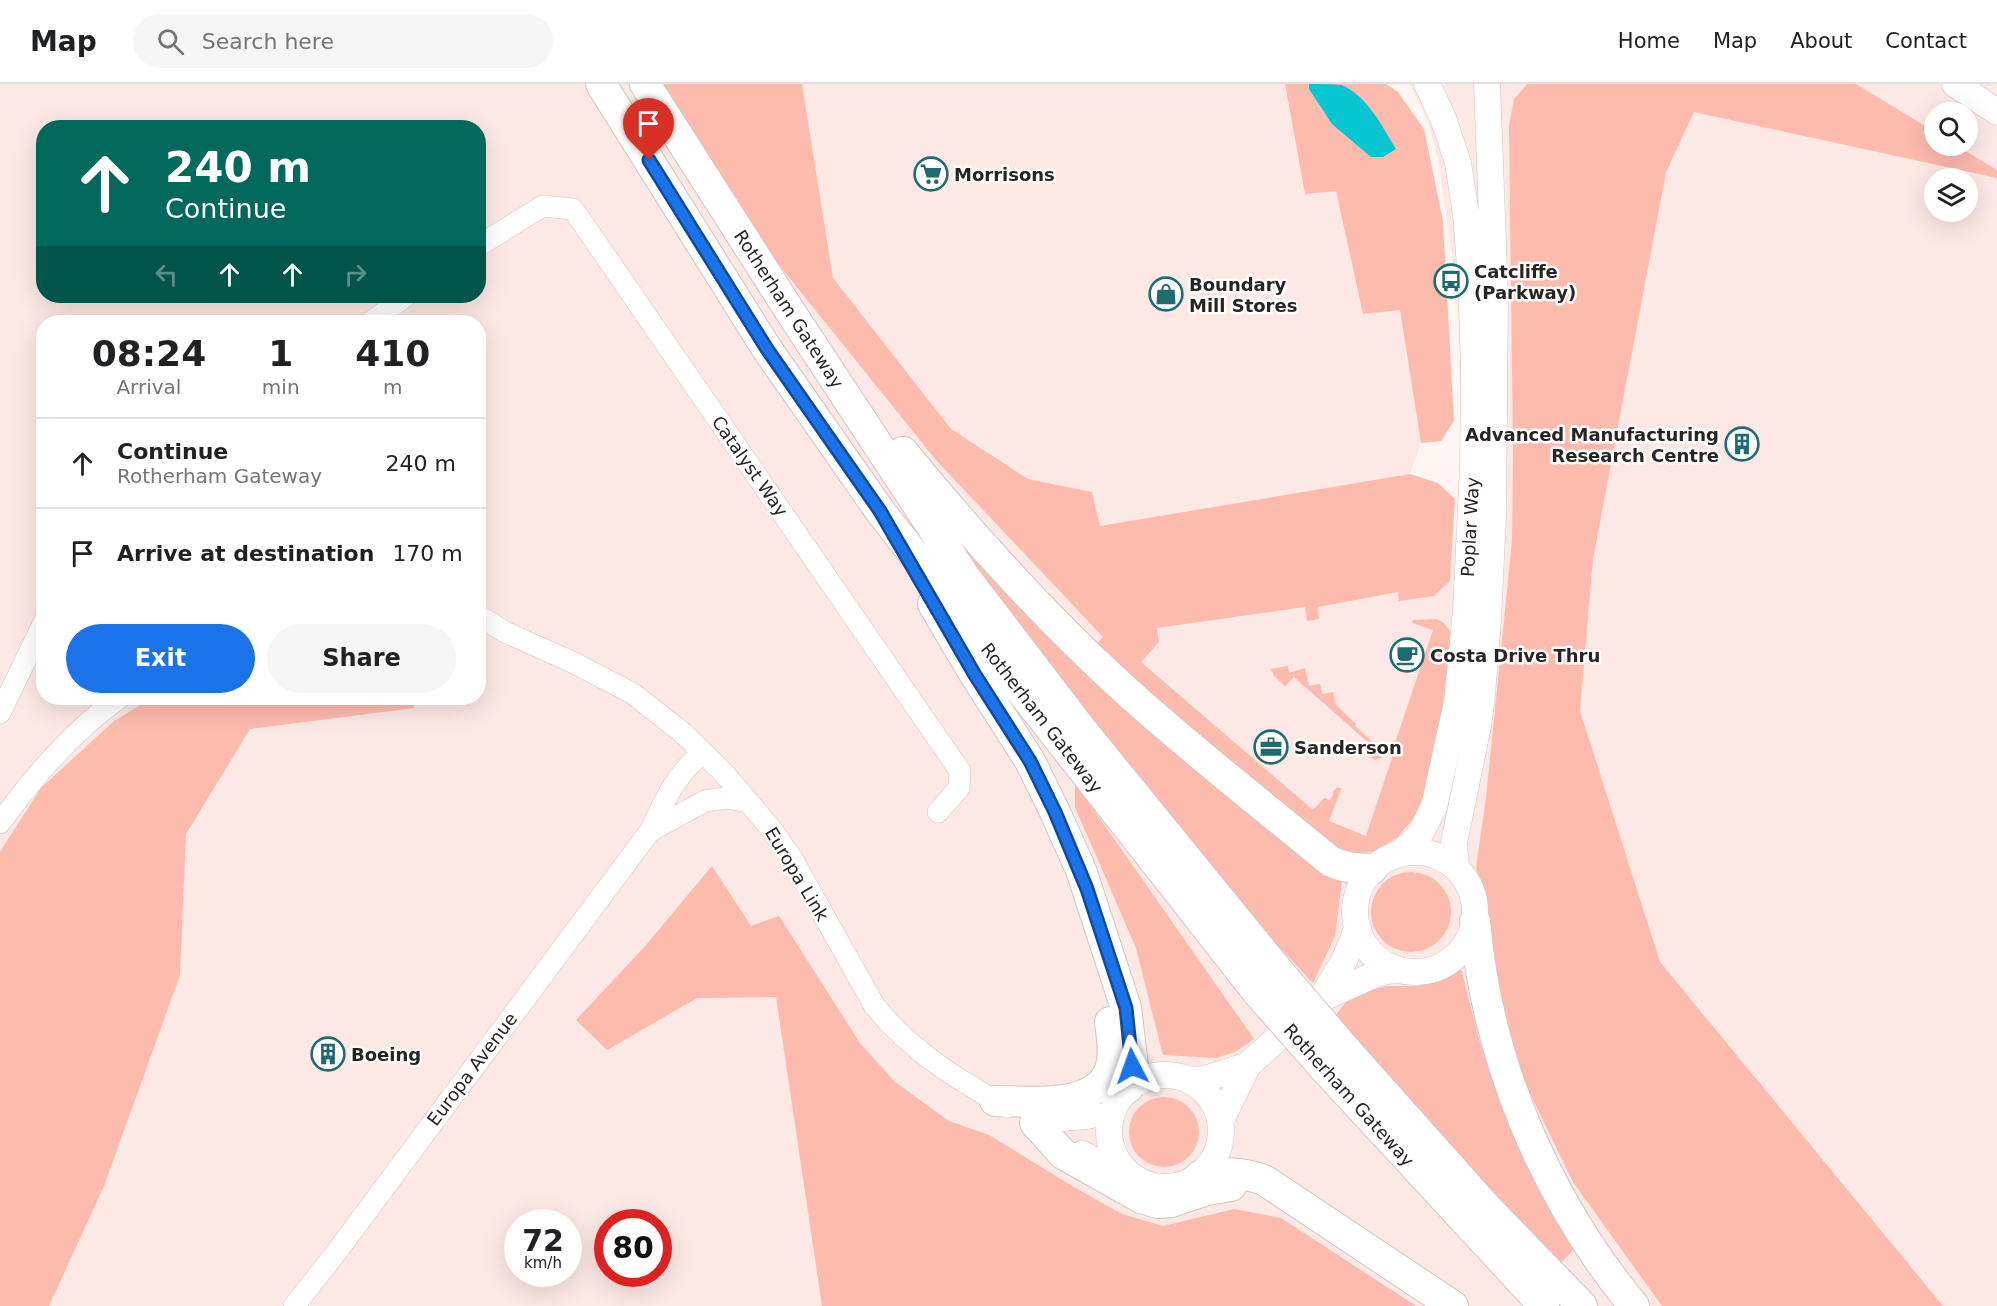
<!DOCTYPE html>
<html lang="en">
<head>
<meta charset="utf-8">
<style>
  :root { --surface:#fff; --page:#f6f6f6; --text:#202124; --muted:#757577; --line:#e0e0e0; --accent:#1a73e8 }
  body { margin:0; font-family:"DejaVu Sans",sans-serif; background:var(--page); color:var(--text); height:100vh; display:flex; flex-direction:column; font-size:22px; white-space:nowrap }
  * { box-sizing:border-box; margin:0 }
  p { font-size:20px; color:var(--muted) }
  .icon { flex:none; width:33px; height:33px; fill:none; stroke:currentColor; stroke-width:2; stroke-linecap:round; stroke-linejoin:round }
  .map { position:relative; flex:1; overflow:hidden }
  .drawer { position:absolute; left:36px; top:231px; width:450px; height:390px; display:flex; flex-direction:column; background:var(--surface); border-radius:24px; box-shadow:0 6px 24px #0002 }
  .drawer>* { flex:none }
  .hud { position:absolute; left:36px; top:36px; width:450px; height:183px; border-radius:24px; box-shadow:0 6px 24px #0002; background:#00695c; color:#fff; overflow:hidden }
  .controls { position:absolute; left:1924px; top:18px; display:grid; gap:12px }
  .controls a { display:grid; place-items:center; width:54px; height:54px; border-radius:50%; background:var(--surface); box-shadow:0 6px 24px #0002; font-size:30px }
  .speed { position:absolute; left:504px; top:1125px; display:flex; gap:12px; font-size:30px; font-weight:700; text-align:center }
  .speed>* { display:grid; place-content:center; width:78px; height:78px; border-radius:50%; background:var(--surface); box-shadow:0 6px 24px #0002; line-height:1 }
  .speed small { font-size:15px; font-weight:400 }
  .speed .limit { border:9px solid #d22; background:#fff; color:#111 }
  .pin { position:absolute; display:grid; place-items:center; width:51px; height:51px; color:#fff; margin:-62px -26px; border-radius:50% 50% 50% 0; rotate:-45deg; box-shadow:0 0 6px #0007 }
  .pin .icon { rotate:45deg }
  .me { position:absolute; width:66px; margin:-33px; rotate:356deg; stroke-linejoin:round; filter:drop-shadow(0 0 4px #0008) }
  .turn { display:flex; align-items:center; gap:21px; height:126px; padding:0 30px; font-size:27px }
  .turn .icon { width:78px; height:78px; stroke-width:2.5 }
  .turn b { display:block; font-size:42px; line-height:51px }
  .lanes { display:flex; align-items:center; height:57px; padding:0 30px; background:#0003; justify-content:center; gap:30px; direction:ltr }
  .lanes .off { opacity:.35 }
  .eta { display:flex; justify-content:space-evenly; align-items:center; height:102px; text-align:center }
  .eta b { font-size:36px; font-weight:800; line-height:42px }
  .primary-button { display:flex; gap:12px; margin-top:auto; padding:12px 30px }
  .primary-button a { flex:1; height:69px; border-radius:36px; background:var(--accent); color:#fff; font-size:24px; font-weight:800; line-height:69px; text-align:center }
  .primary-button a+a { background:var(--page); color:var(--text) }
  ul { padding:0; list-style:none }
  li { display:flex; align-items:center; gap:18px; height:90px; padding:0 30px; border-top:2px solid var(--line) }
  li div { flex:1 }
  li b { display:block; font-size:22px }
  li em { font-style:normal }
  header { display:flex; align-items:center; gap:36px; box-sizing:border-box; height:84px; padding:0 30px; background:var(--surface); border-bottom:2px solid var(--line) }
  header strong { font-size:28px }
  nav { display:flex; gap:33px; margin-inline-start:auto; font-size:21px }
  .search { width:420px; height:54px; background:var(--page); display:flex; align-items:center; gap:15px; box-sizing:border-box; padding:0 21px; border-radius:33px; color:var(--muted); font-size:22px }
  .map>svg:first-child { display:block }
</style>
</head>
<body>
<header>
<strong>Map</strong>
<div class="search"><svg class="icon" aria-label="search" viewBox="0 0 24 24"><circle cx="10" cy="10" r="6"/><path d="M15 15l6 6"/></svg>Search here</div>
<nav><a>Home</a><a>Map</a><a>About</a><a>Contact</a></nav>
</header>
<div class="map">
<svg width="1997" height="1222" viewBox="0 0 1997 1222">
  <rect width="100%" height="100%" fill="#fff6f4"/>
  <!-- built -->
  <path fill="#fce8e4" fill-rule="evenodd" d="M0 0H672L969 396 1157 544 1305 523 1319 534 1317 523 1398 508 1450 494 1463 388 1457 205 1438 75 1428 37 1409 0H1997V1222H0ZM1935 28H1968V62H1935ZM44 44H478V212H44ZM1935 94H1968V128H1935ZM44 238H478V614H44ZM518 1138H568V1190H518ZM608 1138H658V1190H608Z
    M802 0H1285L1305 110 1336 107 1363 230 1400 226 1421 359 1410 390 1100 442 1092 408 1028 395 951 345 833 194Z"/>
  <!-- green -->
  <path fill="#fdbbae" d="M661 0H802L833 194 951 345 1028 395 1092 408 1100 442 1410 390 1438 399 1455 415 1450 497 1434 512 1399 517 1398 508 1318 523 1319 535 1307 537 1305 523 1157 544 1159 558 1141 578 1313 726 1324 714 1330 716 1333 711V707L1338 703 1341 705 1329 737 1366 752 1392 674 1381 661 1388 660 1396 656 1433 546 1412 539 1413 536 1436 535 1444 539 1450 547V565L1441 639 1426 705 1416 731 1398 753 1376 767 1353 770 1330 764 1093 564 1103 553 936 376 767 166Z
    M1285 0H1386L1398 8 1424 45 1443 137 1454 337 1441 357 1421 359 1400 226 1363 230 1336 107 1305 110Z
    M1527 0H1856L1935 48V62H1957L1997 86V94L1694 28 1666 88 1593 475 1580 627 1660 878 1943 1222H1662L1573 1098 1522 993 1497 908 1491 839 1476 783 1486 714 1512 457 1513 367 1509 41 1514 15Z
    M961 463 1119 618 1259 737 1342 797 1335 852 1313 899 1215 794 1094 644Z
    M1288 582 1289 589 1305 584 1309 602 1320 600 1322 610 1333 608 1336 621 1356 640 1355 642 1385 669 1381 674 1375 676 1363 670 1371 661 1294 593 1285 602 1274 592 1271 585Z
    M152 614H412L414 624 250 645 186 750 180 891 104 1102 49 1222H0V768L41 704 114 637Z
    M1075 699 1254 955 1235 968 1216 974 1163 971 1136 864 1075 723Z
    M712 782 751 842 779 832 860 959 895 998 949 1037 989 1051 1072 1102 1122 1130 1163 1142 1234 1125 1281 1134 1416 1222H822L776 913 697 914 607 966 576 936 647 860Z
    M1371 828a40 40 0 1 1 80 0a40 40 0 1 1-80 0Z
    M1461 884 1479 955 1509 1043 1578 1161 1561 1179 1426 1036 1336 931 1351 911 1386 902H1418Z
    M1129 1048a35 35 0 1 1 70 0a35 35 0 1 1-70 0Z"/>
  <!-- water -->
  <path fill="#05c6d1" d="M1309 0C1319 0 1334 0 1342 1 1368 13 1382 42 1396 65L1383 73H1371L1332 40 1309 5Z"/>
  <g fill="none" stroke-linecap="round" stroke-linejoin="round">
    <defs>
      <path id="minor" d="M478 162 543 122 573 125 960 687 959 704 938 728
        M371 238 406 212
        M478 531 505 548 570 577 632 609 683 649 724 689 772 746 791 773 874 921C909 966 957 995 1006 1023
        M0 629 44 538
        M0 739C33 693 73 647 119 614
        M650 747 705 717 725 714 749 718
        M1035 1039 1090 1034 1112 1027
        M1082 1067 1099 1076 1120 1081
        M294 1222 332 1174 650 747C664 718 676 689 703 669"/>
      <path id="major" d="M1955 0 1997 28
        M1355 828a60 60 0 1 1 120 0a60 60 0 1 1-120 0Z
        M1400 770 1419 752 1434 723 1457 618 1466 527 1473 381 1474 283 1471 195 1466 130 1458 79 1443 34 1427 0
        M1456 784 1454 759 1478 642 1482 611 1488 536 1493 432 1495 212 1487 0
        M1321 915 1378 889 1397 885
        M1109 1047a56 56 0 1 1 112 0a56 56 0 1 1-112 0Z
        M1189 996 1205 995 1248 981
        M1221 1036 1248 981 1321 915 1344 877 1358 843"/>
      <path id="highway" d="M601 0 767 265 880 427 1258 909
        M645 0 795 235 965 493 1082 646 1280 889
        M903 368C971 451 1044 532 1123 604 1190 665 1261 720 1330 777 1344 784 1356 784 1372 785
        M933 520 975 591 1030 677 1055 728 1081 786 1126 924 1133 982 1128 1004
        M1475 837C1487 977 1545 1114 1634 1222
        M1346 966 1486 1123 1582 1222
        M1325 985 1544 1222
        M995 1017C1028 1017 1097 1026 1110 985 1115 971 1112 953 1110 938
        M1035 1039 1063 1070 1141 1114 1158 1119 1171 1118 1207 1106 1231 1102
        M1200 1092C1223 1088 1242 1088 1264 1096L1453 1222"/>
    </defs>
    <!-- minor casing -->
    <use href="#minor" stroke="#d4c5c2" stroke-width="22"/>
    <!-- major casing -->
    <use href="#major" stroke="#d4c5c2" stroke-width="27"/>
    <!-- highway casing -->
    <use href="#highway" stroke="#d4c5c2" stroke-width="32"/>
    <!-- minor -->
    <use href="#minor" stroke="#fff" stroke-width="21"/>
    <!-- major -->
    <use href="#major" stroke="#fff" stroke-width="26"/>
    <!-- highway -->
    <use href="#highway" stroke="#fff" stroke-width="30"/>
    <defs>
      <path id="highway-bridge" d="M1280 889 1346 966
        M1258 909 1325 985"/>
    </defs>
    <!-- highway-bridge casing -->
    <use href="#highway-bridge" stroke="#d4c5c2" stroke-width="32" stroke-linecap="butt"/>
    <!-- highway-bridge -->
    <use href="#highway-bridge" stroke="#fff" stroke-width="30"/>
  </g>
  <g fill="none" stroke-linecap="round" stroke-linejoin="round">
    <defs>
      <path id="route" d="M649 76 767 265 880 427 975 591 1030 677 1055 728 1087 805 1126 924 1132 982"/>
    </defs>
    <!-- route casing -->
    <use href="#route" stroke="#114b97" stroke-width="15"/>
    <!-- route -->
    <use href="#route" stroke="#1a73e8" stroke-width="10"/>
  </g>
  <!-- icons -->
  <defs>
    <symbol id="supermarket-ring" viewBox="-11 -11 22 22"><circle r="9.5" fill="#fff" stroke="#1f6b70" stroke-width="1.5"/><path d="M-6-5.5h2.5l.6 2H6L4.5 2H-2.5L-4.4-4H-6ZM-1.5 3.2a1.3 1.3 0 1 0 .1 0ZM3 3.2a1.3 1.3 0 1 0 .1 0Z" fill="#1f6b70"/></symbol>
    <symbol id="bus-ring" viewBox="-11 -11 22 22"><circle r="9.5" fill="#fff" stroke="#1f6b70" stroke-width="1.5"/><path d="M-5-6H5V4H4V6H2V4H-2V6H-4V4H-5ZM-3.5-4V0h7V-4ZM-3.5 1.2v1.5H-2V1.2ZM2 1.2v1.5H3.5V1.2Z" fill="#1f6b70"/></symbol>
    <symbol id="shop-ring" viewBox="-11 -11 22 22"><circle r="9.5" fill="#fff" stroke="#1f6b70" stroke-width="1.5"/><path d="M-5-2.5h2.3a2.7 3.5 0 0 1 5.4 0H5L5.5 6h-11ZM-1.5-2.5h3a1.5 2.3 0 0 0-3 0Z" fill="#1f6b70"/></symbol>
    <symbol id="building-ring" viewBox="-11 -11 22 22"><circle r="9.5" fill="#fff" stroke="#1f6b70" stroke-width="1.5"/><path d="M-4-6H4V6H1V3H-1V6H-4ZM-2.5-4.3h1.7v1.8h-1.7ZM.8-4.3h1.7v1.8H.8ZM-2.5-1h1.7V.8h-1.7ZM.8-1h1.7V.8H.8Z" fill="#1f6b70"/></symbol>
    <symbol id="cafe-ring" viewBox="-11 -11 22 22"><circle r="9.5" fill="#fff" stroke="#1f6b70" stroke-width="1.5"/><path d="M-5.5-4.5H6V0H3Q3 3.5 0 3.5H-2.5Q-5.5 3.5-5.5 0ZM3-3.2v2h1.7v-2ZM-6 4.5H4V6H-6Z" fill="#1f6b70"/></symbol>
    <symbol id="office-ring" viewBox="-11 -11 22 22"><circle r="9.5" fill="#fff" stroke="#1f6b70" stroke-width="1.5"/><path d="M-6-3h4V-5.5h4V-3h4V5H-6ZM-1-4.5V-3h2v-1.5ZM-6 0V1H6V0Z" fill="#1f6b70"/></symbol>
  </defs>
  <g fill-rule="evenodd">
    <use href="#supermarket-ring" x="912" y="71" width="38" height="38"/>
    <use href="#bus-ring" x="1432" y="178" width="38" height="38"/>
    <use href="#shop-ring" x="1147" y="191" width="38" height="38"/>
    <use href="#building-ring" x="1723" y="341" width="38" height="38"/>
    <use href="#cafe-ring" x="1388" y="552" width="38" height="38"/>
    <use href="#office-ring" x="1252" y="644" width="38" height="38"/>
    <use href="#building-ring" x="309" y="951" width="38" height="38"/>
  </g>
  <g text-anchor="middle" dominant-baseline="central" stroke-width="5" stroke-linejoin="round" paint-order="stroke">
    <!-- poi labels -->
    <g font-size="18" font-weight="bold" fill="#292423" stroke="#fff" text-anchor="start">
      <text x="954" y="90">Morrisons</text>
      <text x="1474" y="187">Catcliffe<tspan x="1474" dy="21">(Parkway)</tspan></text>
      <text x="1189" y="200">Boundary<tspan x="1189" dy="21">Mill Stores</tspan></text>
      <text x="1719" y="350" text-anchor="end">Advanced Manufacturing<tspan x="1719" dy="21">Research Centre</tspan></text>
      <text x="1430" y="571">Costa Drive Thru</text>
      <text x="1294" y="663">Sanderson</text>
      <text x="351" y="970">Boeing</text>
    </g>
    <!-- street labels -->
    <g font-size="18" fill="#292423" stroke="#fff">
      <text transform="translate(789 225) rotate(57)">Rotherham Gateway</text>
      <text transform="translate(750 382) rotate(55)">Catalyst Way</text>
      <text transform="translate(1470 443) rotate(-87)">Poplar Way</text>
      <text transform="translate(1042 634) rotate(52)">Rotherham Gateway</text>
      <text transform="translate(797 790) rotate(59)">Europa Link</text>
      <text transform="translate(472 985) rotate(-53)">Europa Avenue</text>
      <text transform="translate(1349 1011) rotate(48)">Rotherham Gateway</text>
    </g>
  </g>
</svg>
<div class="controls">
<a><svg class="icon" aria-label="search" viewBox="0 0 24 24"><circle cx="10" cy="10" r="6"/><path d="M15 15l6 6"/></svg></a>
<a><svg class="icon" aria-label="layers" viewBox="0 0 24 24"><path d="M12 4l9 5-9 5-9-5zM3 14l9 5 9-5"/></svg></a>
</div>
<div class="speed"><div>72<small>km/h</small></div><div class="limit">80</div></div>
<div class="pin" style="left:649px;top:76px;background:#d93025"><svg class="icon" aria-label="arrive" viewBox="0 0 24 24"><path d="M6 21V4h12l-3 4 3 4H6"/></svg></div>
<svg class="me" style="left:1132px;top:982px" viewBox="-20 -20 40 40"><path d="M0-17L14 15 0 8-14 15z" fill="#1a73e8" stroke="#fff" stroke-width="4"/></svg>
<div class="hud">
<div class="turn"><svg class="icon" aria-label="ahead" viewBox="0 0 24 24"><path d="M12 20V5M6 11l6-6 6 6"/></svg><div><b>240 m</b>Continue</div></div>
<div class="lanes"><svg class="icon off" aria-label="left" viewBox="0 0 24 24"><path d="M17 20v-9H6M10 6l-5 5 5 5"/></svg><svg class="icon" aria-label="ahead" viewBox="0 0 24 24"><path d="M12 20V5M6 11l6-6 6 6"/></svg><svg class="icon" aria-label="ahead" viewBox="0 0 24 24"><path d="M12 20V5M6 11l6-6 6 6"/></svg><svg class="icon off" aria-label="right" viewBox="0 0 24 24"><path d="M7 20v-9h11M14 6l5 5-5 5"/></svg></div>
</div>
<section class="drawer">
<div class="eta">
<div><b>08:24</b><p>Arrival</p></div>
<div><b>1</b><p>min</p></div>
<div><b>410</b><p>m</p></div>
</div>
<ul>
<li><svg class="icon" aria-label="ahead" viewBox="0 0 24 24"><path d="M12 20V5M6 11l6-6 6 6"/></svg><div><b>Continue</b><p>Rotherham Gateway</p></div><em>240 m</em></li>
<li><svg class="icon" aria-label="arrive" viewBox="0 0 24 24"><path d="M6 21V4h12l-3 4 3 4H6"/></svg><div><b>Arrive at destination</b></div><em>170 m</em></li>
</ul>
<div class="primary-button"><a>Exit</a><a>Share</a></div>
</section>
</div>
</body>
</html>
